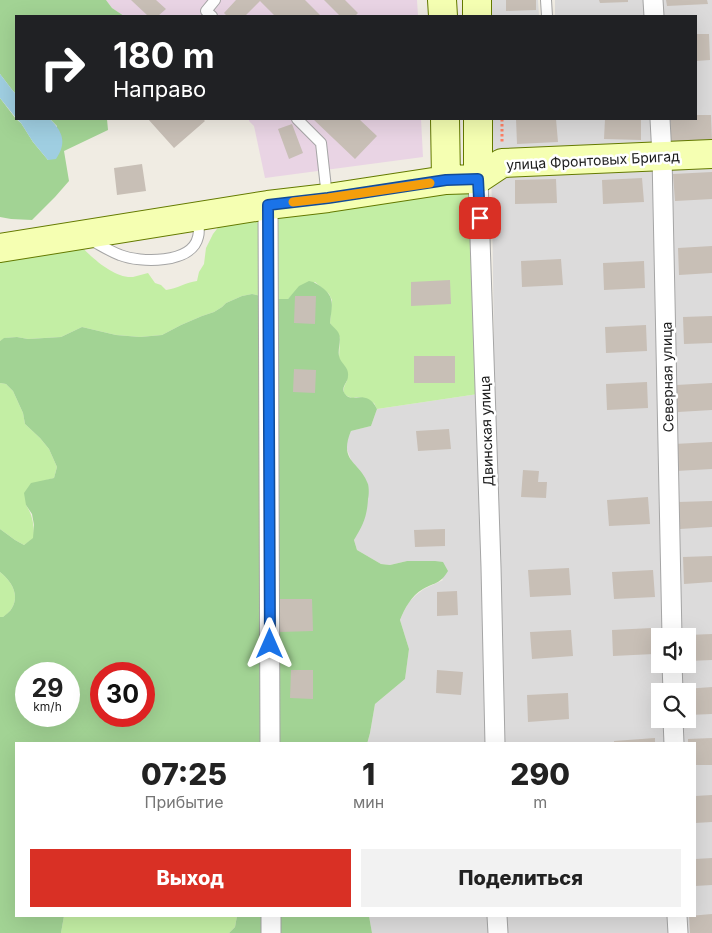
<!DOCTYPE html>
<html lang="ru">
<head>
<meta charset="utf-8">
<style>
  :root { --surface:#fff; --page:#f2f2f2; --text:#222; --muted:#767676; --accent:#d93025 }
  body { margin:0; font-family:Inter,sans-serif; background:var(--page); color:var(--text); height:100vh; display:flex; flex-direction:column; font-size:19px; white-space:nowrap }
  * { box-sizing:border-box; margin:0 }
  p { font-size:16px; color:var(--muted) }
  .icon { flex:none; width:28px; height:28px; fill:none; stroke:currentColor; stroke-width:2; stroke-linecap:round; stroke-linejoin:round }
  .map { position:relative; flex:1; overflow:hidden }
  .drawer { position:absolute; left:15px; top:742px; width:681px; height:175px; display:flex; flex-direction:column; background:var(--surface); border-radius:0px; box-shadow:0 5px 20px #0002 }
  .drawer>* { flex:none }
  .hud { position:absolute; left:15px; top:15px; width:682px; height:105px; border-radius:0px; box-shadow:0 5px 20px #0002; background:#202124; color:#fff; overflow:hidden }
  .controls { position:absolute; left:651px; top:628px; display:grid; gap:10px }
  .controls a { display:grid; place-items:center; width:45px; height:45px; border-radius:0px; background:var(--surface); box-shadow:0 5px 20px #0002; font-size:25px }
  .speed { position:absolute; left:15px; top:662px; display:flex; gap:10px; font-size:25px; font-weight:700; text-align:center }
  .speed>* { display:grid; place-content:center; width:65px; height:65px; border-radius:50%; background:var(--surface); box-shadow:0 5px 20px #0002; line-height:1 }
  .speed small { font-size:12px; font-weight:400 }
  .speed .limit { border:8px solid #d22; background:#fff; color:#111 }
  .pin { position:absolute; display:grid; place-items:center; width:42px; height:42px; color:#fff; margin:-21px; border-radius:10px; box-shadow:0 2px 8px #0006 }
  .me { position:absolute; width:55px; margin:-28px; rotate:0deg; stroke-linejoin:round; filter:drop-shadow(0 0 4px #0008) }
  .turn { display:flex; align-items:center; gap:18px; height:105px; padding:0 15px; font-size:22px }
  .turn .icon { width:65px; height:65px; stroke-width:2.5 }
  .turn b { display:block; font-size:35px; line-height:42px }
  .eta { display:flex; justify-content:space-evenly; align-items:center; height:85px; text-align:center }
  .eta b { font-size:30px; font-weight:800; line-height:35px }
  .button { display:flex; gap:10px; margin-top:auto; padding:10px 15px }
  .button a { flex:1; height:58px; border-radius:0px; background:var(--accent); color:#fff; font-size:20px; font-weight:800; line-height:58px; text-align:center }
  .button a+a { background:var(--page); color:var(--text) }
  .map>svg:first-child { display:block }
</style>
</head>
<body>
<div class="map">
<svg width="712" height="933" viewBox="0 0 712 933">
  <rect width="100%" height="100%" fill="#f0ece3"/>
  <!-- residential -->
  <path fill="#dcdbdb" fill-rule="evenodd" d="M492 0H538L539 16H492Z
    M555 0H712V933H372L369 916H695V744H367L370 733 375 704 405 679 409 649 400 620 404 611 409 602 416 595 424 589 443 580 426 561 416 562 407 561 390 565 381 564 357 550 354 540 368 484 362 475 351 460 347 449V440L351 431 371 426 377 409 478 394 482 404 494 346 492 204 489 119H696V16H555ZM660 636H688V664H660ZM660 691H688V719H660Z"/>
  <!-- industrial -->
  <path fill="#e9d4e4" d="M106 0H417L418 16H124L112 8Z
    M249 119H421L423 157 265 178 254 126 249 121Z"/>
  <!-- grass -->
  <path fill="#c3eea4" d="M471 188 478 394 377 409 374 403C369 401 363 397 358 397 351 397 356 400 350 397 341 395 343 387 347 381L339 358 340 338 330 323 332 300 329 294 315 282 292 295 288 299H276L252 294 242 296 226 303 222 307 214 312 202 316 181 325 162 335 140 337 116 335 82 327 61 337 28 339 17 337 5 338 0 341V250L76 241C88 254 113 279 133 277 138 276 143 274 148 273L155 283 161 285 166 290C177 289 186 282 197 281L199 272 204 264 206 248 213 234 227 216Z
    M0 383 6 384 13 391 23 413 25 424 40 438 49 449 57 467 54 478 43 481 26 505C33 516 34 525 34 538L24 545 15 540 0 529Z
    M0 572C11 581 20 594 12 608 10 612 6 615 3 617H0Z
    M64 916H237L235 927 229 933H61Z"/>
  <!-- forest -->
  <path fill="#a2d394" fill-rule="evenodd" d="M0 0H106L112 8 124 16H16V94L13 91 0 74Z
    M0 98 16 119 21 123 33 142 48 160 57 126 50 119H107L108 130 64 151 69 181 55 197 32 220 11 219 0 217Z
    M309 281C315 282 319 285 324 289 336 299 331 309 330 323 332 326 336 329 338 332 343 340 336 350 340 359 343 365 349 368 348 376 348 383 340 387 345 394 351 404 367 388 377 409L371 426 351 431C338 462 360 461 368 484 369 488 369 495 368 499 367 517 363 525 354 540L357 550 381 564 390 565 407 561H435L443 562 448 571C440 584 436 582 423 589 411 596 405 608 400 620L409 649 405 679 375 704 370 733 367 744H16V916H64L61 933H0V617H3C6 614 10 612 12 608 20 594 11 581 0 572V529L15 540 24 545 33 538 34 525 32 514 26 505 24 493 31 483 54 478 57 467 49 449 40 438 25 424 23 413 13 391 6 384 0 383V341L4 338 17 337 28 339 61 337 82 327 116 335 140 337 162 335 181 325 202 316 214 312 222 307 226 303 242 296 252 294 276 299H288L299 286ZM26 674H69V716H26ZM101 674H144V716H101Z
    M237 916H369L372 933H229L235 927Z"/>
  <!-- water -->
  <path fill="#9fcee1" d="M0 74 13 91 16 94V118L0 98Z
    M17 119H50C63 132 67 143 56 159L48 160 33 142 21 123Z"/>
  <!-- building -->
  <path fill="#c8bfb6" d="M131 0H156L166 9 158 16H148Z
    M236 0H305L321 16H275L260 1 245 16H227L224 13Z
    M324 0H345L358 13 355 16H340Z
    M506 0H536V10L506 11Z
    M599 0H628V2L600 3Z
    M666 0H707L708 4 667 6Z
    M696 34H709L710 60 696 61Z
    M696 115H711L712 141 671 143 670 119H696Z
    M148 119H203L205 121 174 148Z
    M313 119H359L377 136 355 159Z
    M516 119H556L558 142 517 144Z
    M605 119H641V140L604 139Z
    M292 124 303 153 289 159 278 129Z
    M142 164 146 191 117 195 114 168Z
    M712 172V199L675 201 673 174Z
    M642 178 644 202 603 204 602 180Z
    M556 179 557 203 515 204V180Z
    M712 246V273L679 275 678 248Z
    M561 259 563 285 522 287 521 261Z
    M644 261 645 288 604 290 603 263Z
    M450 280 451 304 411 306V282Z
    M295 296H316L315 324 294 323Z
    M712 316V343L684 344 683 317Z
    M646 325 647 351 606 353 605 327Z
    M414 356H455V383H414Z
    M294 369 316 370 315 393 293 392Z
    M647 382 648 408 607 410 606 384Z
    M712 383V410L678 412 676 385Z
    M449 429 451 449 418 451 416 431Z
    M712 442V469L676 471 674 444Z
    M523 470 539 471 538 482H547L546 498 521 497Z
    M648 497 650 524 609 526 607 500Z
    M712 501V527L680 529 678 502Z
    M445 529V546L415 547 414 530Z
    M712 556V582L684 584 683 557Z
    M569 568 571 595 530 597 528 570Z
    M653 570 655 597 614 599 612 572Z
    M457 591 458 615 437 616V592Z
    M280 599H312L313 631 280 632Z
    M652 628 654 654 613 656 612 630Z
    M571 630 573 656 532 659 530 632Z
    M712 634V660L688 661V635Z
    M291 670H313V699L290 698Z
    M437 670 463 672 461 695 436 693Z
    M712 687V714L688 715V691H685V689Z
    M568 693 569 719 528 722 527 695Z
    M655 738V744H614V741Z
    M712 738V765H695V744H688V739Z
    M712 795V822L695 823V796Z
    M712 858V885L695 886V859Z
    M712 914V933H690L689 916Z"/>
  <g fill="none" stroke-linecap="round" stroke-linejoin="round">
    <defs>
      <path id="lane" d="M546 0 547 16
        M212 16 206 11 215 0
        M297 119 321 143 327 197
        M89 239C99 244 109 251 120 255 140 263 192 264 198 237 200 231 198 223 198 217"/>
      <path id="street" d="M653 0 654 16
        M660 119 662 156 672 636
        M478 179 491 567 495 744
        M268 205 270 744
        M672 664 673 691
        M673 719 674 744
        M271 916V933
        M497 916 498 933
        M677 916 678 933"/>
      <path id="secondary" d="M442 0 443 16
        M477 0V16
        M445 119 446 180
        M478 119V179
        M478 179 502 163 712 154
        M0 248 268 205 328 198 446 180 478 179"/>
    </defs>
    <!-- lane casing -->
    <use href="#lane" stroke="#a5a5a5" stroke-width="12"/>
    <!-- street casing -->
    <use href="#street" stroke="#a5a5a5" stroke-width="21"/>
    <!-- secondary casing -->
    <use href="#secondary" stroke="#647a00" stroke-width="30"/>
    <!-- path -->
    <path stroke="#ff8065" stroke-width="3" stroke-dasharray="2.5 2.5" stroke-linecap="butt" d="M502 119V143"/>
    <!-- lane -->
    <use href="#lane" stroke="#fff" stroke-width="10"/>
    <!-- street -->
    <use href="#street" stroke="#fff" stroke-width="19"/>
    <!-- secondary -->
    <use href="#secondary" stroke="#f5ffb2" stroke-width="28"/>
  </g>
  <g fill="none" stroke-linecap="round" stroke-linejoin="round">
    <defs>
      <path id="route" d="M270 644 268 205 328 198 446 180 478 179 480 218"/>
    </defs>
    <!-- route casing -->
    <use href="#route" stroke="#114b97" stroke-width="12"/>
    <!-- route -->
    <use href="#route" stroke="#1a73e8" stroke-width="9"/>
    <!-- slow -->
    <path stroke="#f59e0b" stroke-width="9" d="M293 202 328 198 430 183"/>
  </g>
  <g text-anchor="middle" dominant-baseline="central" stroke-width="5" stroke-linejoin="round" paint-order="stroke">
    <!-- street labels -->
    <g font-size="14" fill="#1e1e1e" stroke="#fff">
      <text transform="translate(593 160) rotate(-3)">улица Фронтовых Бригад</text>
      <text transform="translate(667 377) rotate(-91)">Северная улица</text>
      <text transform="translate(486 431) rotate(-92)">Двинская улица</text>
    </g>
  </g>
</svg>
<div class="controls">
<a><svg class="icon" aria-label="sound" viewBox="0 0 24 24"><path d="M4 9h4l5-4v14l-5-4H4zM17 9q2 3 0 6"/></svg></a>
<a><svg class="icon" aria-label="search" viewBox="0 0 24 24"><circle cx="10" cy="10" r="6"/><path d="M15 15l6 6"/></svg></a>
</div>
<div class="speed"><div>29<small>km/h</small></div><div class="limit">30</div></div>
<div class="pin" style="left:480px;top:218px;background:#d93025"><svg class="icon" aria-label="arrive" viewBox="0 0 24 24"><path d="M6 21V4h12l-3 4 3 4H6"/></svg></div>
<svg class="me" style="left:270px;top:644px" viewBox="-20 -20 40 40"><path d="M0-17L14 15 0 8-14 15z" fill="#1a73e8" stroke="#fff" stroke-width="4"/></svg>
<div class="hud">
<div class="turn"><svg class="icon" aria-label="right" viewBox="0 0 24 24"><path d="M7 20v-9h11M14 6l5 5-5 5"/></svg><div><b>180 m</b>Направо</div></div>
</div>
<section class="drawer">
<div class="eta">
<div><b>07:25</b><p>Прибытие</p></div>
<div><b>1</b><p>мин</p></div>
<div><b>290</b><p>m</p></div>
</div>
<div class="button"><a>Выход</a><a>Поделиться</a></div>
</section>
</div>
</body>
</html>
